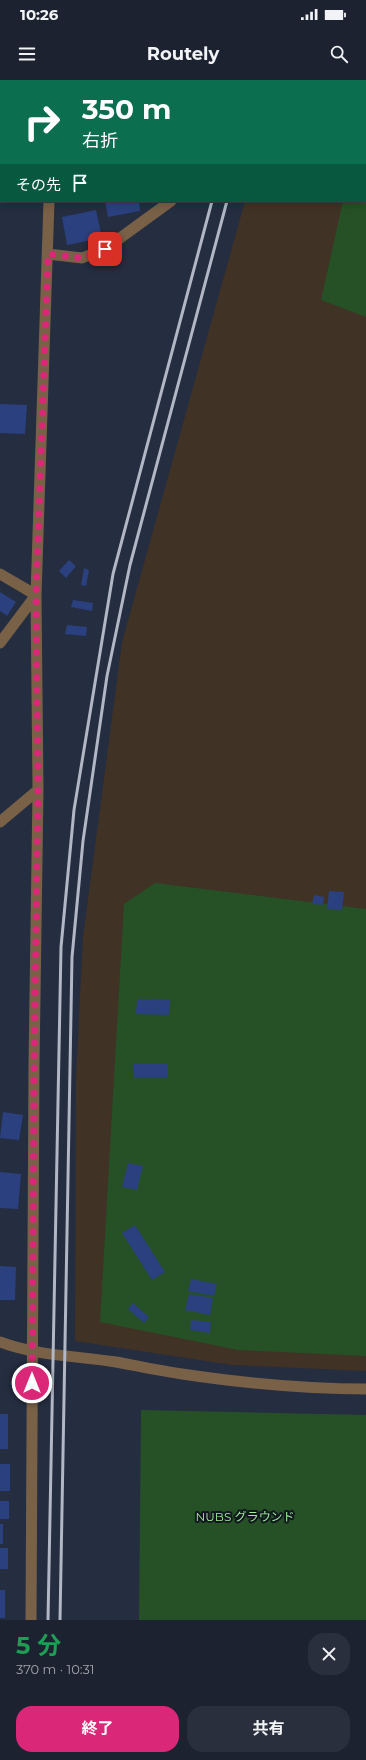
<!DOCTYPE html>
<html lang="ja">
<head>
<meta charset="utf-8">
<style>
  :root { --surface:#1c2230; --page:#292f3c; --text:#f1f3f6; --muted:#a0a4ab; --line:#3a3f4c; --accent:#db2777 }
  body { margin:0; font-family:Montserrat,"Noto Sans JP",sans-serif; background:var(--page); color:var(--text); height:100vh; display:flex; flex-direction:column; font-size:15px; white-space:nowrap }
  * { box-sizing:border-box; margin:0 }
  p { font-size:13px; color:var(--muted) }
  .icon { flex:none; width:22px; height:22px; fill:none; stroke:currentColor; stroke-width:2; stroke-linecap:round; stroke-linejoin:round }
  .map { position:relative; height:1540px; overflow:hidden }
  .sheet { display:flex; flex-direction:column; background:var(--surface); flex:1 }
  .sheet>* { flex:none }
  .guide { position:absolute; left:0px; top:0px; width:366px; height:122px; box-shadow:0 2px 10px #0003,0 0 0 1px var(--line); background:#0b6e4f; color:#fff; overflow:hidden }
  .pin { position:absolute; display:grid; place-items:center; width:34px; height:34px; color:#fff; margin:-17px; border-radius:8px; box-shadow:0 2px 6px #0006 }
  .me { position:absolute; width:44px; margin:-22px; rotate:0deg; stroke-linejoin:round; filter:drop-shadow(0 0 3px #0008) }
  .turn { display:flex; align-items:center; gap:14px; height:84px; padding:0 16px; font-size:18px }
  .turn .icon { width:52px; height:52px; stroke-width:2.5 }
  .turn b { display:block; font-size:28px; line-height:34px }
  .then { display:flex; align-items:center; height:38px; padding:0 16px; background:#0003; gap:8px; font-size:15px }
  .round { display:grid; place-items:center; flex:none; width:42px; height:42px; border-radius:16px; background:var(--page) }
  .head { display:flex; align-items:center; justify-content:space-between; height:68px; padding:0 16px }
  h1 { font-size:24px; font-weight:700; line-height:30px; color:#1e9e55 }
  .primary-button { display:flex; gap:8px; margin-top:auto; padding:8px 16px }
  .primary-button a { flex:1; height:46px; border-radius:16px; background:var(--accent); color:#fff; font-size:16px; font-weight:700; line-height:46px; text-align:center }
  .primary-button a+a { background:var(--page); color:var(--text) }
  .status { display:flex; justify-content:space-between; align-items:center; height:28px; padding:0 20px; background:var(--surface); direction:ltr }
  .status svg { height:11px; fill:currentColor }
  header { display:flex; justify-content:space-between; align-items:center; height:52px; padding:0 16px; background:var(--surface); font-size:18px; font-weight:700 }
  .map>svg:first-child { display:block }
</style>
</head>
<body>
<div class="status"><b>10:26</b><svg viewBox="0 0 49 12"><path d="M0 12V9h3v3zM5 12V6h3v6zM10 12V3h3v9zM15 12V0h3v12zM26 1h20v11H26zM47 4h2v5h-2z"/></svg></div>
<header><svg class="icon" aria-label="menu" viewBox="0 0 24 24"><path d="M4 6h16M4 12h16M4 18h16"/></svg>Routely<svg class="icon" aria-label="search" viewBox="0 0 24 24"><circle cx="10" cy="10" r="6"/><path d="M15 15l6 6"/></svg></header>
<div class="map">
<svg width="366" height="1540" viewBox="0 0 366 1540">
  <rect width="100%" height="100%" fill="#252d40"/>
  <!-- education -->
  <path fill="#403225" d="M279 0H366V1291L232 1285 75 1261 76 997 83 857 122 562 245 121H365V1Z"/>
  <!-- green -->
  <path fill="#265126" d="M366 20V237L321 220 343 121H365Z
    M155 803 366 829V1276L238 1270 100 1242 124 824Z
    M141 1330 366 1335V1540H139Z"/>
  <!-- building -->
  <path fill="#2b407e" d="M105 121H139L140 131 108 137Z
    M96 130 102 158 67 165 62 137Z
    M0 324 27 325 25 354 0 353Z
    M69 480 76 486 66 498 59 491Z
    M84 488 89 490 86 506 81 505Z
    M0 512 16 522 7 536 0 531Z
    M73 520 93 523 92 531 71 527Z
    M67 545 87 547 86 556 65 554Z
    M329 811 344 812 342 830 327 829Z
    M314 815 324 817 323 825 312 824Z
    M137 919 170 920 169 935 136 934Z
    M134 984H168V997H134Z
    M3 1032 23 1035 19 1060 0 1058Z
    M128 1083 143 1086 137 1110 122 1107Z
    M0 1092 21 1094 18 1129 0 1128Z
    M135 1145 165 1192 152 1200 122 1153Z
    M0 1186 16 1187 15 1220H0Z
    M191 1199 217 1204 214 1216 188 1211Z
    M189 1214 213 1218 210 1235 185 1230Z
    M133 1223 149 1237 144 1243 128 1229Z
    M191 1240 211 1242 210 1253 190 1250Z
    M0 1334H8V1369H0Z
    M0 1384H10V1411H0Z
    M0 1421H9V1439H0Z
    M0 1444H3V1464H0Z
    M0 1468H8V1489H0Z
    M0 1510H5V1538H0Z"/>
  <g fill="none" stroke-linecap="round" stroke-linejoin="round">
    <!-- minor -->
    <path stroke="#796148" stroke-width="11" d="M42 0V1
      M183 1 184 0
      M48 174 82 178 105 169 171 121
      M0 494 36 515 0 563
      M0 742 38 710
      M0 1262C37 1276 78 1276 116 1282 138 1286 160 1291 182 1294 243 1303 305 1309 366 1309
      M31 1540 34 985 38 710 36 515 49 121"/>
    <!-- rail -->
    <path stroke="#b1b7c4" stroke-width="3" d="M245 1V0
      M259 1 260 0
      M48 1540 61 867 74 730 113 494 212 121
      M60 1540 72 877 83 761 107 596 130 485 227 121"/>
  </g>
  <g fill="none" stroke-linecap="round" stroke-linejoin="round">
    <!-- route -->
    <path stroke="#db2777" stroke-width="7" stroke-dasharray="0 12.6" d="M32 1303 34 985 38 710 36 515 48 174 82 178 105 169"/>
  </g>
  <g text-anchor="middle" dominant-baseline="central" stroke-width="4" stroke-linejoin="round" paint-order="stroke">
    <!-- park labels -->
    <g font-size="12" fill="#9ded9a" stroke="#12161e">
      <text x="245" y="1436">NUBS グラウンド</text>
    </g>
  </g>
</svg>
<div class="pin" style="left:105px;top:169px;background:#d93025"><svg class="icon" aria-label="arrive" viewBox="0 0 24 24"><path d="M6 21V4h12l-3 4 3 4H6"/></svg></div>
<svg class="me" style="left:32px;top:1303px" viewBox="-20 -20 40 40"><circle r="17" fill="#db2777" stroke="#fff" stroke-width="3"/><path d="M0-11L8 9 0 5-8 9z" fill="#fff"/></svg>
<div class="guide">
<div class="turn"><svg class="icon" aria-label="right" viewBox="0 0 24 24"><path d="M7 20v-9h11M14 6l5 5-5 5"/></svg><div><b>350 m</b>右折</div></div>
<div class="then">その先<svg class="icon" aria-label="arrive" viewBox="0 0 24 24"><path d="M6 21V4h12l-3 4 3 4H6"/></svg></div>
</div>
</div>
<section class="sheet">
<div class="head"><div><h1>5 分</h1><p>370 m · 10:31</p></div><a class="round"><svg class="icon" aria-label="close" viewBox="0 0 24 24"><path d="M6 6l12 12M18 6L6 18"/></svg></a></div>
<div class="primary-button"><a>終了</a><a>共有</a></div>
</section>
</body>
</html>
